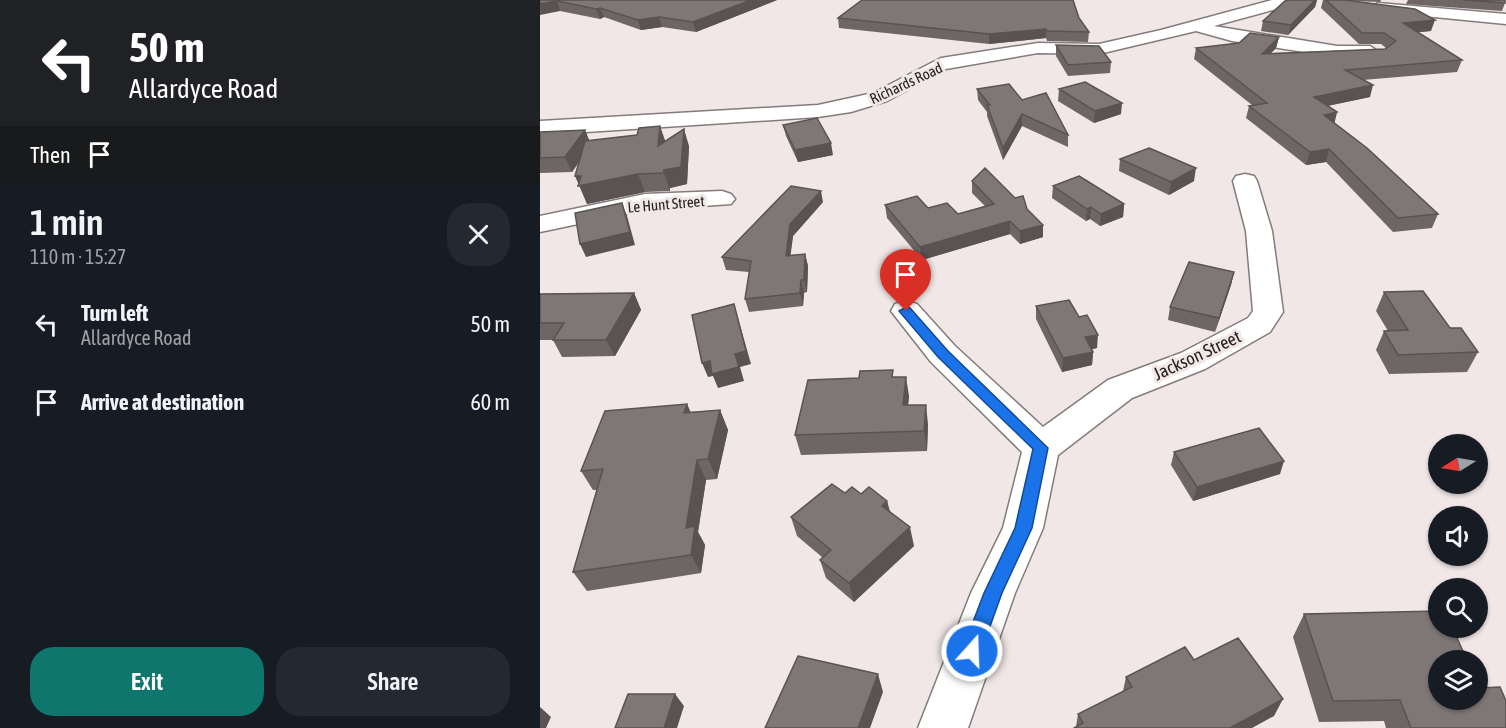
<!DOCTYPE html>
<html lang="en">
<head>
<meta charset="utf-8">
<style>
  :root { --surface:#171b24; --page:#242831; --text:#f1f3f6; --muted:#9ea1a6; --accent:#0f766e }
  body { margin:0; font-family:"Asap Condensed",sans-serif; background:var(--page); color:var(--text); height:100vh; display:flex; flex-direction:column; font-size:22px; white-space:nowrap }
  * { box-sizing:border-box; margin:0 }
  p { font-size:20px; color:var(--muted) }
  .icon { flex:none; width:33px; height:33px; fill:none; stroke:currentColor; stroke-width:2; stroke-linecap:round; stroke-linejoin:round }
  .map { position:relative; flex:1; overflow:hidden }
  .details { display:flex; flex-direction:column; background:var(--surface); width:540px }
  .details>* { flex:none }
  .guide { background:#202124; color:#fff; overflow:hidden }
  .needle { width:39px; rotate:259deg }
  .tools { position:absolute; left:888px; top:434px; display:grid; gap:12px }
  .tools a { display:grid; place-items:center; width:60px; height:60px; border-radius:50%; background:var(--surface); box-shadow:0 2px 4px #0004; font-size:30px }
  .pin { position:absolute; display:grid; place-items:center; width:51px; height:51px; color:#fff; margin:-62px -26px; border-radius:50% 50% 50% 0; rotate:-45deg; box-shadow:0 0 6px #0007 }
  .pin .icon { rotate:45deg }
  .me { position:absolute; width:66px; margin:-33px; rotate:20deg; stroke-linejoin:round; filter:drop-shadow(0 0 4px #0008) }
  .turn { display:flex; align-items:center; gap:21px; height:126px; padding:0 30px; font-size:27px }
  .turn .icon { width:78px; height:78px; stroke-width:2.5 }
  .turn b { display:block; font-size:42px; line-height:51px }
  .then { display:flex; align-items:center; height:57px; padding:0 30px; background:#0003; gap:12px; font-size:22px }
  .round { display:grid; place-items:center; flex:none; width:63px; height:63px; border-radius:24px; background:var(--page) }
  .head { display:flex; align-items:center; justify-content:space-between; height:102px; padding:0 30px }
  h1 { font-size:36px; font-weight:600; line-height:45px }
  .button { display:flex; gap:12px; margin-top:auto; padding:12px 30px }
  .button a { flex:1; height:69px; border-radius:24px; background:var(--accent); color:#fff; font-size:24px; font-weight:600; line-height:69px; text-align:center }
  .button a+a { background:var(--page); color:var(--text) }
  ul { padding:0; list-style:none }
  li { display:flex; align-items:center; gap:18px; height:78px; padding:0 30px }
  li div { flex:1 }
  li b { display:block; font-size:22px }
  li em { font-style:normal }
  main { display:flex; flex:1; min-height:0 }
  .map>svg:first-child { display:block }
</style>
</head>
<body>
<main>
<section class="details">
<div class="guide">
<div class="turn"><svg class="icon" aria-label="left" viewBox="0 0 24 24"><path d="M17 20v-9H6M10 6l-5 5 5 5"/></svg><div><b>50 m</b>Allardyce Road</div></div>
<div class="then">Then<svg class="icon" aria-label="arrive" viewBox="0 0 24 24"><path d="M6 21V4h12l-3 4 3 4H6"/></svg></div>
</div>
<div class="head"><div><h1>1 min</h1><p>110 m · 15:27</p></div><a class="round"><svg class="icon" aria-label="close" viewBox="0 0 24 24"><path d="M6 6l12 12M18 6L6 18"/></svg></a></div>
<ul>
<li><svg class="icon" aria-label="left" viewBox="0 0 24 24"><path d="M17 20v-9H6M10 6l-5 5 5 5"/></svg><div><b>Turn left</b><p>Allardyce Road</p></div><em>50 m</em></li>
<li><svg class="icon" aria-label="arrive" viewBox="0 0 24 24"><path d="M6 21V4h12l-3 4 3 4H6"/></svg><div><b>Arrive at destination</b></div><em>60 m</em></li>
</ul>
<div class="button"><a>Exit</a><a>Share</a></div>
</section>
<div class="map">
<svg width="966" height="728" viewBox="0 0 966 728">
  <rect width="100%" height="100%" fill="#f0e7e6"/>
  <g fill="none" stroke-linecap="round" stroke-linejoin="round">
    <defs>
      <path id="minor" d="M732 0H770L768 3 733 10 674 26 797 46H830L839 52 830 58 797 57 692 41 656 31 559 54 498 53 406 69 347 101 311 112 278 117 0 135V121L278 105 333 93 401 58 498 43 559 44 621 30Z
        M838 3 966 14V24L832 11 830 8Z
        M705 174 714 176 717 181 732 231 743 312 730 332 665 369 592 398 518 455 503 528 475 593 428 728H378L431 593 463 528 482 452 391 362 351 311 355 304 366 301 377 304 415 346 503 427 568 380 641 353 708 318 713 311 706 231 693 181 696 176Z
        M182 191 191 194 195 199 191 204 105 210 0 232V216L105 194Z"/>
    </defs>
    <!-- minor casing -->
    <use href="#minor" stroke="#847c7b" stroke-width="3"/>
    <!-- minor -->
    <use href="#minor" fill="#fff" fill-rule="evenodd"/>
  </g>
  <!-- wall -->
  <path fill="#6d6665" d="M0 0H237L156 32 122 27 101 30 64 17 60 19 20 11Z
    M748 0H777L775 7 748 35 721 31 723 21Z
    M783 0H841L840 2 810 1 891 31 878 32 922 60 917 72 823 80 830 97 788 106 797 112 794 123 898 214 892 228 853 232 786 162 766 165 706 118 709 106 712 105 654 59 656 48 699 43 739 37 736 48 731 53 845 49 846 48 841 44H819L781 8Z
    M868 0H965V3L962 11 866 4Z
    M298 18H539L549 32 548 42 507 41 506 38 449 44 299 28Z
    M516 45 571 62 570 73 528 76 516 56Z
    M437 89 482 100 528 135V147L482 126 463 160 447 116V112L438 100Z
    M519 89 581 114 554 123 518 101Z
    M243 125 293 155 258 162 246 136Z
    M45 130 49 140 125 141 149 146 147 184 130 188V191L105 192 47 204 39 162 32 172 0 173V132Z
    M580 159 654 181 629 195 579 171Z
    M432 181 487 209 503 237 480 244 470 234 382 260 347 218 345 205 388 208 418 214 445 206 432 193Z
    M513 186 584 204 583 217 560 226 550 219 546 221 512 198Z
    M283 202 253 236 250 255 265 254 268 266 267 292 264 293 263 306 209 312 205 299 209 272 186 270 182 257Z
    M694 272 691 285 675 332 628 320 630 307Z
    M844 292 910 328 938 352 927 372 849 374 836 350 844 331H848L836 311Z
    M94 293 101 310 75 356 22 357 13 340H0V294Z
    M496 306 557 348 552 349 553 352 552 365 522 372 496 319Z
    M354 377 369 396 368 405 388 424 387 451 261 455 255 435Z
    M147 404 150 412 180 410 188 430 177 479 166 480 158 532 165 545 161 573 47 591 33 572 57 490H53L41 471Z
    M634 452 740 474 653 501 631 465Z
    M305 493 321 494 347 501 350 511 374 546 314 602 286 578 280 560 282 557 257 536 251 517Z
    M764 614 940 688 966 728H846L844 721 779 722 753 637Z
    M654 660 734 716 536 727 538 714 583 691 586 677Z"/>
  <!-- shaded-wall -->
  <path fill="#595353" d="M211 0H237L156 32 153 22Z
    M775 0H777L775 7 748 35 751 25Z
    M17 1 20 11 0 15V4Z
    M60 8 64 17 60 19 56 9Z
    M119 17 122 27 101 30 98 20Z
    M895 20 891 31 860 34 863 23Z
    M506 29V38L449 44V34Z
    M739 37 736 48 719 65 722 54Z
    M833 85 830 97 771 109 774 97Z
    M582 103 581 114 554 123 555 111Z
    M797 112 794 125 784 115Z
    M482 114V126L463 160V148Z
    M120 126 126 143 118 146Z
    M144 129 149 146 147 184 130 188V191L124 173V170Z
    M45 130 51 145 32 172 25 157Z
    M291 143 293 155 258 162 255 150Z
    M789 149 786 162 766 165 770 152Z
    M656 168 654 181 629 195 631 182Z
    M98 174 105 192 47 204 35 176Z
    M281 191 283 202 253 236 249 268 246 256 250 224Z
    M82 203 87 216 95 245 46 257 40 244Z
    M584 204 583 217 560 226 561 214Z
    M551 207 550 219 546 221 547 209Z
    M470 221V234L382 260 380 247Z
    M503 225V237L480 244V231Z
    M265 254 268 266 267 292 264 280Z
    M694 272 691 285 675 332 679 318Z
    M261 280 264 293 263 306 260 293Z
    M94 293 101 310 75 356 66 340Z
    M194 304 211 364 200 367 204 381 178 388 173 376 168 377 162 363 195 354Z
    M558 335 557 348 544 351 545 337Z
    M553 352 552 365 522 372 523 358Z
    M366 377 369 396 366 425 363 405Z
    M147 404 156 424 144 413Z
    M386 405 388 424 387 451 384 431Z
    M180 410 188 430 177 479 168 459Z
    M157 460 166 480 158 532 165 545 161 573 151 555 146 528Z
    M744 461 740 474 653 501 657 487Z
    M347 501 351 520 342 506Z
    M370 527 374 546 314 602 309 583Z
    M338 674 343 692 330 728H318Z
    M135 694 144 706 137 728H124Z
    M743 699 734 716 712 728H690Z
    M0 707 11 717 6 728H0Z"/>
  <!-- building -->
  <path fill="#7f7776" stroke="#595353" stroke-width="1.5" d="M0 0H211L153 22 119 17 98 20 60 8 56 9 17 1 0 4Z
    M322 0H533L539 18 549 32 507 31 506 29 449 34 298 18Z
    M748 0H775L751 25 723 21 745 1Z
    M786 0H804L875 9 895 20 863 23 922 60 805 70 833 85 774 97 797 112 784 115 827 148 898 214 858 218 789 149 770 152 709 106 727 103 656 48 699 43 710 33 739 37 722 54 845 49 856 41 844 33H822Z
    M924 0H965V3Z
    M516 45 559 46 571 62 528 65Z
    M545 82 582 103 555 111 519 89Z
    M469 84 482 100 506 93 528 135 482 114 463 148 447 105H450L437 89Z
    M277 118 291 143 255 150 243 125Z
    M120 126 118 146 144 129 141 167 124 170V173L98 174 38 186 41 176H35L45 141 97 135 99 128Z
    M45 130 25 157 0 158V132Z
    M609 148 656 168 631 182 580 159Z
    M445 168 475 198 483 196 487 209 503 225 480 231 470 221 380 247 345 205 377 196 388 208 407 203 418 214 454 204 432 181Z
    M539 176 584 204 561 214 551 207 547 209 513 186Z
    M251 186 281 191 250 224 246 256 265 254 264 280H261L260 293 205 299 211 261 182 257Z
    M82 203 90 232 40 244 35 213Z
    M649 262 694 272 679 318 630 307Z
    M883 291 910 328H921L938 352 858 355 844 331 868 330 844 292Z
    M94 293 66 340H13L24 323H0V294Z
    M529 300 539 317 547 315 558 335 545 337 553 352 523 358 496 306Z
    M194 304 206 351 195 354 199 367 172 374 170 361 162 363 152 315Z
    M353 370 352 377H366L363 405H386L384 431 255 435 268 380 319 378 320 371Z
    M147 404 144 413 180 410 168 459 157 460 146 528 155 526 151 555 33 572 63 469 41 471 65 411Z
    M719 428 744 461 657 487 634 452Z
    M292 484 305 493 312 487 321 494 329 487 347 501 342 506 370 527 309 583 280 560 291 550 251 517Z
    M898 611V627H912L927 660H898V699H938V682L940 688 960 687 966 701V728H871L860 700 793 701 764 614Z
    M698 638 743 699 690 728H534L543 723 538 714 592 687 586 677 645 647 654 660Z
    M258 656 338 674 318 728H225Z
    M88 694H135L124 728H75Z"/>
  <!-- route -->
  <path fill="#1a73e8" stroke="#114b97" stroke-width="1.5" d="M366 307 370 308 408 351 508 448 492 528 462 593 439 657 432 660 425 657 422 651 444 593 475 528 493 449 398 357 359 311Z"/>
  <g text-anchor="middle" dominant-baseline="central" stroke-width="6" stroke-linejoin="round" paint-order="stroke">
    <!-- far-street labels -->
    <g font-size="15" fill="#242121" stroke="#f0e7e6">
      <text transform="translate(366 83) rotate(-25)">Richards Road</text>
      <text transform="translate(126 204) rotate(-5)">Le Hunt Street</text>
    </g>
    <!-- street labels -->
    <g font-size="18" fill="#242121" stroke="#f0e7e6">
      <text transform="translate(657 355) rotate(-25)">Jackson Street</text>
    </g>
  </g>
</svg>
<div class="tools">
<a><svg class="needle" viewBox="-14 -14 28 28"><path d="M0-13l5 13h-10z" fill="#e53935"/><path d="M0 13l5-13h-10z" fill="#9ea1a6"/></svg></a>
<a><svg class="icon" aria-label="sound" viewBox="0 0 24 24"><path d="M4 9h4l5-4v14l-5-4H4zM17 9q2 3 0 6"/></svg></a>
<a><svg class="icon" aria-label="search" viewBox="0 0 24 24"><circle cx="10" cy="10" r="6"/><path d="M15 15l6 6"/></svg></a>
<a><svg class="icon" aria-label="layers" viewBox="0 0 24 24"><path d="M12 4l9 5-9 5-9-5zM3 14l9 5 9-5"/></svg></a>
</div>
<div class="pin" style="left:366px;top:311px;background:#d93025"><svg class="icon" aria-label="arrive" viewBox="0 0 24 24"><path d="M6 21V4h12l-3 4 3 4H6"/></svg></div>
<svg class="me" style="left:432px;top:651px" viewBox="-20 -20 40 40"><circle r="17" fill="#1a73e8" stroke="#fff" stroke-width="3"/><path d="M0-11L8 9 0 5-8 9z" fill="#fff"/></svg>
</div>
</main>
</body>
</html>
